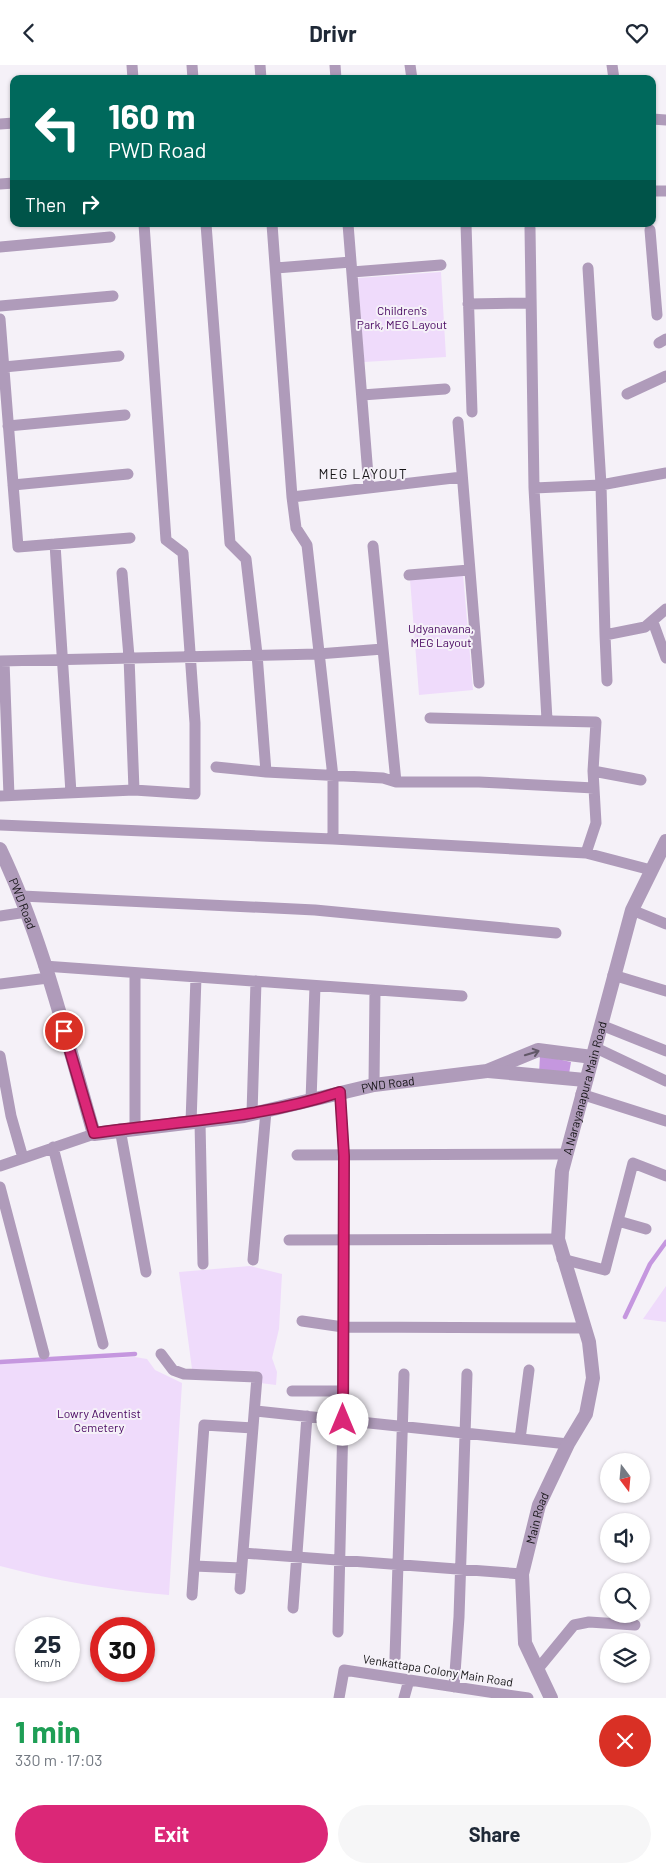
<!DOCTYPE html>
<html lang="en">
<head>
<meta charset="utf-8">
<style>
  :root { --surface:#fff; --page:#f6f6f7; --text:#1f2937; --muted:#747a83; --accent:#db2777 }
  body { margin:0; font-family:Barlow,sans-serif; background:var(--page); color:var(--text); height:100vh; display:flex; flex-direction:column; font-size:19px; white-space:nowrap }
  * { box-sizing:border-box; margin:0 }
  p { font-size:16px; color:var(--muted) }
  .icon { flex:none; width:28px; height:28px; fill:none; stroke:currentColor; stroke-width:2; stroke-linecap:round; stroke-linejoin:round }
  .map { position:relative; height:1633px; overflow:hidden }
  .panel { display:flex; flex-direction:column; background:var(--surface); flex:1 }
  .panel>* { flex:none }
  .top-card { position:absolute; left:10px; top:10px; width:646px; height:152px; border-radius:10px; box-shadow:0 1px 4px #0004; background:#00695c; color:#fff; overflow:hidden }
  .needle { width:32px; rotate:164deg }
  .buttons { position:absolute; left:600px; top:1388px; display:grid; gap:10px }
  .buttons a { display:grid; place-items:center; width:50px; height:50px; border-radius:50%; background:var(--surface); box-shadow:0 1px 4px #0004; font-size:25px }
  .speed { position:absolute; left:15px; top:1552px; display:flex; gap:10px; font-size:25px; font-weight:700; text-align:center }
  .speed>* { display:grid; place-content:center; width:65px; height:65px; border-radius:50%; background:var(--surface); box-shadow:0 1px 4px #0004; line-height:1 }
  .speed small { font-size:12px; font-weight:400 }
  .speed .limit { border:8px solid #d22; background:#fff; color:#111 }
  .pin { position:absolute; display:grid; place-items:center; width:42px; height:42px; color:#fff; margin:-21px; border:2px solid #fff; border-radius:50%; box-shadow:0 1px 5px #0007 }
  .me { position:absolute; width:55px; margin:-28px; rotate:0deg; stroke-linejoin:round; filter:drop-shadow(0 0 4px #0008) }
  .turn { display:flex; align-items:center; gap:18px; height:105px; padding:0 15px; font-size:22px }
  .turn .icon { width:65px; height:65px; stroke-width:2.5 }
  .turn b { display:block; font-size:35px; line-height:42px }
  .then { display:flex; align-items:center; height:48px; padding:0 15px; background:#0003; gap:10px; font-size:19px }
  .round { display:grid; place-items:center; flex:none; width:52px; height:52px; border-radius:26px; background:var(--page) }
  .overview { display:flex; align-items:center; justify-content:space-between; height:85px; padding:0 15px }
  h1 { font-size:30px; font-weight:700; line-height:38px; color:#1e9e55 }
  .cta { display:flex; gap:10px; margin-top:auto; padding:10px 15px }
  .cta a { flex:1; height:58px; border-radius:30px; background:var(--accent); color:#fff; font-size:20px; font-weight:700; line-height:58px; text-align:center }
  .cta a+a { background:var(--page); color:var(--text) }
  header { display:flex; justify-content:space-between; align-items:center; height:65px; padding:0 15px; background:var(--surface); font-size:22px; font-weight:700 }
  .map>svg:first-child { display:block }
</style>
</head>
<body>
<header><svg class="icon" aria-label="back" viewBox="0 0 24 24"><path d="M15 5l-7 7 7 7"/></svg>Drivr<svg class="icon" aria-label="heart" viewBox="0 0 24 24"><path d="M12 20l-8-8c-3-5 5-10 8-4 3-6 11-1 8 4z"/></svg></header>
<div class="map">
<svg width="666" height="1633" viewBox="0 0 666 1633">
  <rect width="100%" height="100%" fill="#f5f1f8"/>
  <!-- green -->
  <path fill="#efdbfb" d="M441 207 446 292 364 297 358 213Z
    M463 509 473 625 419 630 410 514Z
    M250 1201 282 1209 279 1264 272 1293 277 1307 276 1320 260 1318 258 1306 192 1304 179 1207Z
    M666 1221V1257L643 1254Z
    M135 1292 147 1294 155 1305 182 1318 169 1530C111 1525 56 1516 0 1501V1298Z"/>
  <!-- water -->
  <path fill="#c597df" d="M540 990 571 997 569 1009H539Z"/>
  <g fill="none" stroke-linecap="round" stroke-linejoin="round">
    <!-- stream -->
    <path stroke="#c597df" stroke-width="4.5" d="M625 1252 650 1199 666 1177
      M0 1297 135 1289"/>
    <!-- minor -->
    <path stroke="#af9bba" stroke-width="11" d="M132 0 133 14
      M192 0 193 14
      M260 0 261 14
      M335 0 336 14
      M410 0 412 14
      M612 0 614 14
      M652 54 666 55
      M0 59 14 58
      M0 119 14 118
      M652 126H666
      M206 159 230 478 246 494 257 589 266 707
      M272 159 292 432 296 463 307 480 333 712V774
      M348 159 369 423
      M466 159 472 347
      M530 163 534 423 547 655
      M650 165 657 250
      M0 182 110 172
      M276 203 351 197
      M588 203 601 420 605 570 645 562 666 544
      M352 207 441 200
      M468 239 530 238
      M0 241 113 231
      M0 254 18 482 130 473
      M659 278 666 274
      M4 302 119 291
      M627 329 666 311
      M362 330 445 324
      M458 357 479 618
      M8 361 125 350
      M13 420 128 409
      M534 423 601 420 666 408
      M292 432 462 412
      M55 479 71 728
      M373 481 396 717
      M122 508 129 592 134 725
      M409 510 469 505
      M653 557 666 593
      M605 570 607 616
      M0 596 318 589 383 584
      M4 596 9 731
      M430 653 596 657 593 706 596 758 586 788
      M216 702 266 707 383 713 396 717H479L594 723
      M593 706 641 715
      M0 731 134 725 195 729V658L183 488 166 475 144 159
      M0 760 333 774 586 788 651 805
      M22 831 315 845 556 868
      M632 845 666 859
      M0 851 27 847
      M44 901 462 931
      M613 910 666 926
      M0 919 48 913
      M601 960 666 986
      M596 983 666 1016
      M0 991 11 1051 23 1093
      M374 1020 375 925
      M581 1029 666 1056
      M311 1036 315 921
      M252 1049 256 916
      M200 1057 203 1199
      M191 1058 196 912
      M135 1062V908
      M120 1064 146 1207
      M53 1082 103 1279
      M297 1090 566 1089
      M0 1101 94 1069
      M0 1122 44 1289
      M618 1156 646 1164
      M289 1175 558 1174
      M562 1194 605 1205 633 1098 666 1111
      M253 1195 266 1046
      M302 1256 343 1262 584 1263
      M161 1289 173 1305 184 1309 257 1312 240 1524
      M292 1326H343
      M256 1346 568 1379
      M520 1374 529 1305
      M243 1488 522 1509
      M194 1501 241 1503
      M192 1530 204 1360 253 1363
      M293 1543 307 1351
      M338 1567 343 1355 344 1091 340 1027
      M395 1593 404 1309
      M537 1605 574 1560 589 1557 635 1560
      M454 1622 459 1552 467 1309
      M339 1633 344 1605 528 1633
      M404 1633 409 1615"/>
    <!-- tertiary -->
    <g stroke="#af9bba" stroke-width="14">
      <path id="s1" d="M0 784C43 874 66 973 94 1069L244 1051 374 1020 487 1006 538 985 592 992"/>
      <path d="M488 1006 585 1015"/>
      <path id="s2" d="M551 1633 525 1578 522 1509 539 1440 568 1379 586 1349 593 1313 589 1277 558 1174 562 1106 632 845 666 776"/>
    </g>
  </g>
  <!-- one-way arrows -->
  <defs><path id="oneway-shaft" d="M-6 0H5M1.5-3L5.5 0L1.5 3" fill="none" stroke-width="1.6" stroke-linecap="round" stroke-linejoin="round" transform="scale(1.25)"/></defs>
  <use stroke="#625868" href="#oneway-shaft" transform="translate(532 988) rotate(-17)"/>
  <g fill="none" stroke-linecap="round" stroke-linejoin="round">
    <defs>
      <path id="route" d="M64 966 94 1068C177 1056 258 1054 340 1027L344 1091 343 1355"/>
    </defs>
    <!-- route casing -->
    <use href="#route" stroke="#8e194d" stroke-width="12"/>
    <!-- route -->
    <use href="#route" stroke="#db2777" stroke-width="9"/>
  </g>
  <g text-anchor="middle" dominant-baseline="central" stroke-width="4" stroke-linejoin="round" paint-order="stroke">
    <!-- park labels -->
    <g font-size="12" fill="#470760" stroke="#f5f1f8">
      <text x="402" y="245">Children's<tspan x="402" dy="14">Park, MEG Layout</tspan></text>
      <text x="441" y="563">Udyanavana,<tspan x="441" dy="14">MEG Layout</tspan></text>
      <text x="99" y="1348">Lowry Adventist<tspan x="99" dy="14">Cemetery</tspan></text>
    </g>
    <!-- street labels -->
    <g font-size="12" fill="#161517" stroke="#f5f1f8">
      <text stroke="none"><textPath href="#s1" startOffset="59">PWD Road</textPath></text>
      <text stroke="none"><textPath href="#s1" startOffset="599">PWD Road</textPath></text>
      <text stroke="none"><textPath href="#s2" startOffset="638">A Narayanapura Main Road</textPath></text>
      <text stroke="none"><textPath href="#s2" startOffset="188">Main Road</textPath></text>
      <text transform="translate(438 1605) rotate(9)">Venkattapa Colony Main Road</text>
    </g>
    <!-- neighbourhood labels -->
    <g font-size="14" letter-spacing="1" fill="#161517" stroke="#f5f1f8">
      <text x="363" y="408">MEG LAYOUT</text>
    </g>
  </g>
</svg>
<div class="buttons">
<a><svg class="needle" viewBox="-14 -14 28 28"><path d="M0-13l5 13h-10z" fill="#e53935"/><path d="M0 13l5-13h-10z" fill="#747a83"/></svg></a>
<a><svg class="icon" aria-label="sound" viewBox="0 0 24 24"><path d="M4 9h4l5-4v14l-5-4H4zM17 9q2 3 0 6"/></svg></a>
<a><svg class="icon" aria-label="search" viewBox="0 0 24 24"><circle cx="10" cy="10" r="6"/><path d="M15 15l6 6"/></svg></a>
<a><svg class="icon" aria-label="layers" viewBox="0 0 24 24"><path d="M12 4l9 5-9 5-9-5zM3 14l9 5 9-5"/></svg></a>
</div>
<div class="speed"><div>25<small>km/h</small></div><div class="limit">30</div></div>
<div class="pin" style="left:64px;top:966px;background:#d93025"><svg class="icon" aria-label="arrive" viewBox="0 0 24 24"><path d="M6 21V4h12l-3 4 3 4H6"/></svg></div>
<svg class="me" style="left:343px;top:1355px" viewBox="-20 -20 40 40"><circle r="19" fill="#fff"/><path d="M0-13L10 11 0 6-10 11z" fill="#db2777"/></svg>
<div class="top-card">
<div class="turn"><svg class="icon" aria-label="left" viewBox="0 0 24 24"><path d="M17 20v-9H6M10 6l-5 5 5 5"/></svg><div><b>160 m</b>PWD Road</div></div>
<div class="then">Then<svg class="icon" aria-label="right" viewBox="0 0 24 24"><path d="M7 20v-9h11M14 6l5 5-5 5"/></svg></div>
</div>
</div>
<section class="panel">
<div class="overview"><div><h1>1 min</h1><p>330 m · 17:03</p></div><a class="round" style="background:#d93025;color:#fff"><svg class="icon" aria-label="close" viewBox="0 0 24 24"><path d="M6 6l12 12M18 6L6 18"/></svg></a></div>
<div class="cta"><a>Exit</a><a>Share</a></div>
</section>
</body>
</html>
